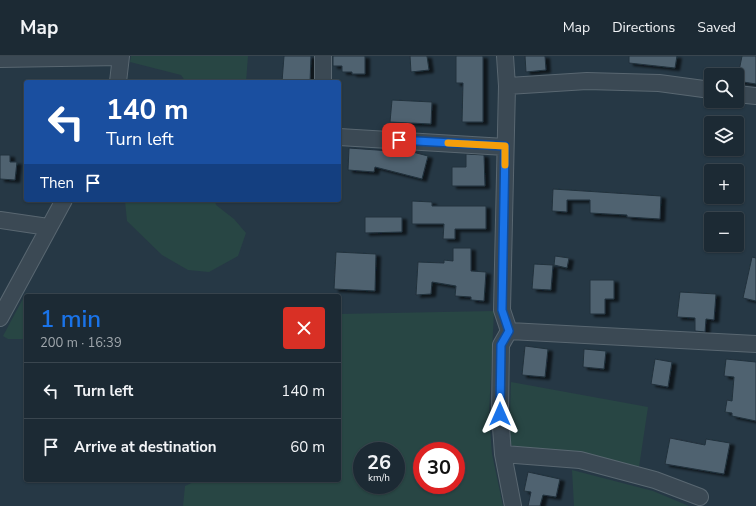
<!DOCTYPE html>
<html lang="en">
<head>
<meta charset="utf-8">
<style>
  :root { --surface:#1c2a34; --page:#293640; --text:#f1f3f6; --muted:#a0a7ac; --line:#3a464f; --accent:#1a73e8 }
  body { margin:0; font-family:"Nunito Sans",sans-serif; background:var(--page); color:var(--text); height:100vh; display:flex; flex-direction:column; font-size:15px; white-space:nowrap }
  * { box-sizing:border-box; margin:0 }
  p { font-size:13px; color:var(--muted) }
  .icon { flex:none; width:22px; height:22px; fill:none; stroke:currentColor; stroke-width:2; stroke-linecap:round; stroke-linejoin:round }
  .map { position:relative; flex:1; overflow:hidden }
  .sheet { position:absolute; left:24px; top:238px; width:317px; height:188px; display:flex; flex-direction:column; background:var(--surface); border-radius:4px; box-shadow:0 1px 3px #0004,0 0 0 1px var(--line) }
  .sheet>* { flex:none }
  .guide { position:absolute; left:24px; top:24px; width:317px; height:122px; border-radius:4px; box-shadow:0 1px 3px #0004,0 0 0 1px var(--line); background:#1a4fa0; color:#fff; overflow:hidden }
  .buttons { position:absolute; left:704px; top:12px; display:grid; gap:8px }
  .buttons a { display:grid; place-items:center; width:40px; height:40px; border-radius:4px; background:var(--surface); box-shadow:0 1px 3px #0004,0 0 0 1px var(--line); font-size:20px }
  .speed { position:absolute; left:353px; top:386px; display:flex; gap:8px; font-size:20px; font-weight:700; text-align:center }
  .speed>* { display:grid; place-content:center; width:52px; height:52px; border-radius:50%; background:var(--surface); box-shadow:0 1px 3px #0004,0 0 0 1px var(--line); line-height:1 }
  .speed small { font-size:10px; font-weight:400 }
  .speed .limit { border:6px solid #d22; background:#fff; color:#111 }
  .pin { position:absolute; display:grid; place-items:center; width:34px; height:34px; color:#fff; margin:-17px; border-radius:8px; box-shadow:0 2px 6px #0006 }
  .me { position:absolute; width:44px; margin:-22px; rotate:0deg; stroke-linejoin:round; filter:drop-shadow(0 0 3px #0008) }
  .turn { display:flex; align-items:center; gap:14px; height:84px; padding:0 16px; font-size:18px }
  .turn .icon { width:52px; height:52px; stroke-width:2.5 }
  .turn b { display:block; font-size:28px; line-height:34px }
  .then { display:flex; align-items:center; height:38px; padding:0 16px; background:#0003; gap:8px; font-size:15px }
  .round { display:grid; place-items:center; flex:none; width:42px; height:42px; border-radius:4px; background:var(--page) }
  .head { display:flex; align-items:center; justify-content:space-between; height:68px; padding:0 16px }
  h1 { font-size:24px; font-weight:600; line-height:30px; color:var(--accent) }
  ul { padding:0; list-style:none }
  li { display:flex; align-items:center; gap:12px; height:56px; padding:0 16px; border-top:1px solid var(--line) }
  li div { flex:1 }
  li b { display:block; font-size:15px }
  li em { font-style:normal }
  header { display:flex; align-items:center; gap:24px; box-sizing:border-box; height:56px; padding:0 20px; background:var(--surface); border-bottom:1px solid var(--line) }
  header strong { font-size:19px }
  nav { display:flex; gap:22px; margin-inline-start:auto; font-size:14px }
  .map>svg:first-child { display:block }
</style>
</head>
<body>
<header>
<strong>Map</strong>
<nav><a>Map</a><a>Directions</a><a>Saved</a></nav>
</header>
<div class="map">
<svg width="756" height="450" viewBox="0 0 756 450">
  <defs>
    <filter id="shadow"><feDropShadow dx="4.5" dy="2.5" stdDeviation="1" flood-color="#0009"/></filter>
  </defs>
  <rect width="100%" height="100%" fill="#263845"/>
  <!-- green -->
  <path fill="#284644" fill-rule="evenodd" d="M131 0H248L246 26H186L181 19 130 6Z
    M126 144H215L216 149 234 163 246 177 238 200 209 216 188 214 162 199 127 165 125 145Z
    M26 237 35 240H26V283H8L3 280Z
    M494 255 489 359 492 398 503 450H183L185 430 198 424H339V258ZM362 395H396V429H362ZM422 395H456V429H422Z
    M511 326 648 351 639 411 585 399 514 392 509 385Z
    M572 414 653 435 689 450H574Z"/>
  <!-- building -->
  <path fill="#4f6270" stroke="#21313c" filter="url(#shadow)" d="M284 0H311L310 26H282Z
    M333 0H365V18H352V16H342V10H333Z
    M410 0H427L429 14 411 16Z
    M456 0H483V66H462L463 27H456Z
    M525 0H545L546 14 526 16Z
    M629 0H677L675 12 629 7Z
    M742 0H756V28L737 25Z
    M392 44 432 46 431 68 390 66Z
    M349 92 391 95V94H405L428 100 422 123 375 111 374 116 348 114Z
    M466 98 484 99 485 130H452V111H466Z
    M0 99H10V106H17L15 124 0 123Z
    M553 133 661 140 660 163 627 161V159L590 157V144H567V156L552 155Z
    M412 145 432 146V150H486V173H455V183H443L444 168H412Z
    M365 161H402V176L365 177Z
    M453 192H471V215L486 216 484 245 471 244V241L455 240 456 230 432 226 431 238 416 239 418 206 444 207V204L453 205Z
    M336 196 376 198 375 235 334 233Z
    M555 200 569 202 567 212 554 209Z
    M752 201 756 202V245L743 242Z
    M534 208 553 209 551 234 532 233Z
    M590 224H614V243H605V258H590Z
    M680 236 716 238 714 264 706 263 705 276 695 275V262L677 261Z
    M525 290 548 293 545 321 522 319Z
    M584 293 606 295 604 313 583 311Z
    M655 303 672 306 668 331 651 328Z
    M726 303 756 306V365L732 360V357L725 356 727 344 732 345 734 321 724 320Z
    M670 382 705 389 706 383 730 387 724 418 665 408Z
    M528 416 560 423 556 441 543 439 540 450H528L531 436 524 435Z"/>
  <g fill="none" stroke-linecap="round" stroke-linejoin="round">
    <defs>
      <path id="minor" d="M505 0 507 30 502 254 509 275 501 289 500 358 503 398 513 450
        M0 3 121 1
        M118 26 121 0
        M323 26V0
        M507 30 587 25 659 27 711 34
        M737 38 756 40
        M339 81 505 91
        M0 164 48 171
        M0 262 64 144
        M509 275 756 288
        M503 398 580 404 655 424 700 441"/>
    </defs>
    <!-- minor casing -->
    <use href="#minor" stroke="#596771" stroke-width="18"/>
    <!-- minor -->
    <use href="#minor" stroke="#3b4954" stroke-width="16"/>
  </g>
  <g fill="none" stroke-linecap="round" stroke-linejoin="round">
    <defs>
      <path id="route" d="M399 84 505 90 502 254 509 275 501 289 500 358"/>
    </defs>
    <!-- route casing -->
    <use href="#route" stroke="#114b97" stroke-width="10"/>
    <!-- route -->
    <use href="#route" stroke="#1a73e8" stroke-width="7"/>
    <!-- slow -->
    <path stroke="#f59e0b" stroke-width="7" d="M448 87 505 90V109"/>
  </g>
</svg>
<div class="buttons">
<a><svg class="icon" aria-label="search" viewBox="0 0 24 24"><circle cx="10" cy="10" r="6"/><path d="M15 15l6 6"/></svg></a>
<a><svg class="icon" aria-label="layers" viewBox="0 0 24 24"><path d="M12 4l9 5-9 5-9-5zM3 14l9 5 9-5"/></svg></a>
<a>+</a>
<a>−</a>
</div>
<div class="speed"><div>26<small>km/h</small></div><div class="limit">30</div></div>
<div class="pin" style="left:399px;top:84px;background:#d93025"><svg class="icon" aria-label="arrive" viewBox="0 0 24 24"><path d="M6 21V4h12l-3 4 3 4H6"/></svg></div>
<svg class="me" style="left:500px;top:358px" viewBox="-20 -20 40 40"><path d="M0-17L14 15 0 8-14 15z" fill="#1a73e8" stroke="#fff" stroke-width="4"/></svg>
<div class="guide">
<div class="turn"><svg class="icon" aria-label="left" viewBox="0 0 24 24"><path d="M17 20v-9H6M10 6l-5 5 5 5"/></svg><div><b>140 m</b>Turn left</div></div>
<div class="then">Then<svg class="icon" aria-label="arrive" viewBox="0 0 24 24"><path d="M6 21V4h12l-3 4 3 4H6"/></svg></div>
</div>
<section class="sheet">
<div class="head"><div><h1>1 min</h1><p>200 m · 16:39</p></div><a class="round" style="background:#d93025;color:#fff"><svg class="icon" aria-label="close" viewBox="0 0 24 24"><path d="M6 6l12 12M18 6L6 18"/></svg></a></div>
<ul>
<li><svg class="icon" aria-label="left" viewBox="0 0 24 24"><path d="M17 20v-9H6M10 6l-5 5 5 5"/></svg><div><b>Turn left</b></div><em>140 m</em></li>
<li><svg class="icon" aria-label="arrive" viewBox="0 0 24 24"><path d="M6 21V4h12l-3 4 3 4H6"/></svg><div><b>Arrive at destination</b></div><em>60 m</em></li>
</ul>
</section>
</div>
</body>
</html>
